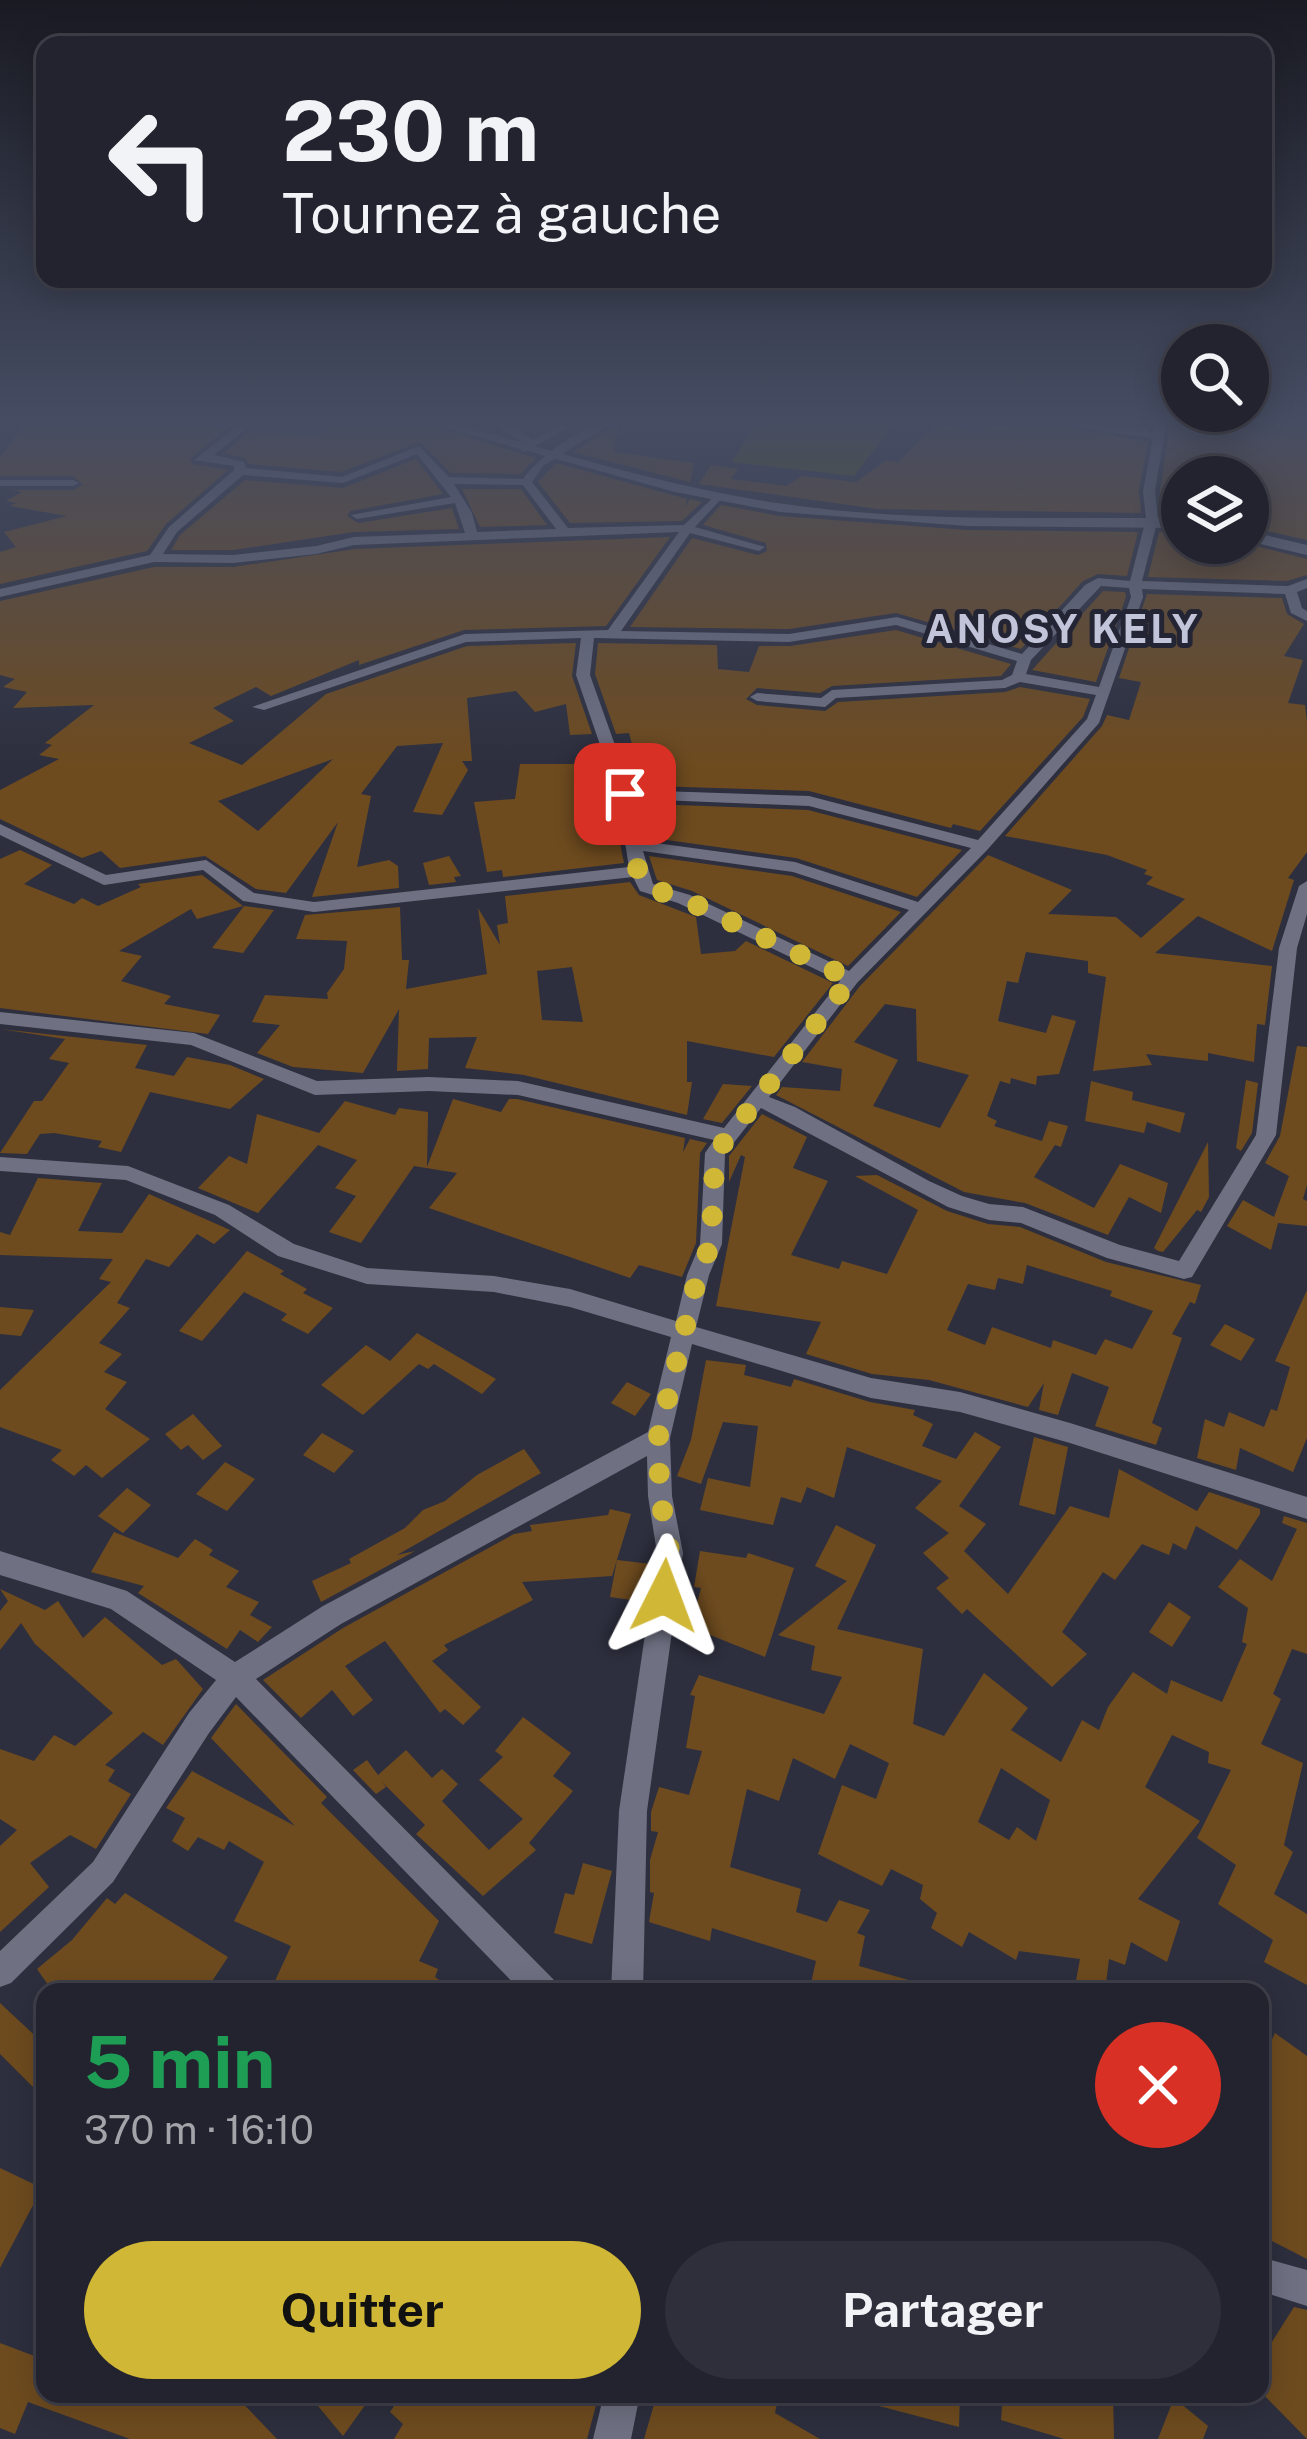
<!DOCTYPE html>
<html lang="fr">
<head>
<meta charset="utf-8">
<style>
  :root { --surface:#22232e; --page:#2e2f3a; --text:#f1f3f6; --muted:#a2a4aa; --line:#3f404a; --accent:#d0b736 }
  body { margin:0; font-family:"Public Sans",sans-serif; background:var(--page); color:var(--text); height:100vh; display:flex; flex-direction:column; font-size:45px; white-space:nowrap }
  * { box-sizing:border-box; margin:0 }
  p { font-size:39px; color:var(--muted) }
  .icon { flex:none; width:66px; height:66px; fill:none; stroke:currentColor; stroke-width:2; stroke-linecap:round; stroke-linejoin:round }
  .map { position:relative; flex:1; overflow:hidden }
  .panel { position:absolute; left:36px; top:1983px; width:1233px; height:420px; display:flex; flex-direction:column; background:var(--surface); border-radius:24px; box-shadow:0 6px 30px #0003,0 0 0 3px var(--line) }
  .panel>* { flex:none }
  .banner { position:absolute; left:36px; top:36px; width:1236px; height:252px; border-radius:24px; box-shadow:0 6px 30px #0003,0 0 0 3px var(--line); background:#22232e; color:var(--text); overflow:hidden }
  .controls { position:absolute; left:1161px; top:324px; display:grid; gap:24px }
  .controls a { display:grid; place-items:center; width:108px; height:108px; border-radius:50%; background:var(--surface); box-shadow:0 6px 30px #0003,0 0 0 3px var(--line); font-size:60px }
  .pin { position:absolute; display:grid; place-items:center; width:102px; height:102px; color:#fff; margin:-51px; border-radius:24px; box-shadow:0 6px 18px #0006 }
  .me { position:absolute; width:132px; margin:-66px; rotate:3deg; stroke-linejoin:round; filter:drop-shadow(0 0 9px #0008) }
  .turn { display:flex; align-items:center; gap:42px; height:252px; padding:0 48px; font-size:54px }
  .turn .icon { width:156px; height:156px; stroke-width:2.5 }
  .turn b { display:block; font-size:84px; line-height:102px }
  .round { display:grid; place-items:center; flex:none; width:126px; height:126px; border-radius:63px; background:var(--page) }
  .overview { display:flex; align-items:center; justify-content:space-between; height:204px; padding:0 48px }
  h1 { font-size:72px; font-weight:700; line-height:90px; color:#1e9e55 }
  .action { display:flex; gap:24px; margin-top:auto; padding:24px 48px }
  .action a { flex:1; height:138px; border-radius:72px; background:var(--accent); color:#111; font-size:48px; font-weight:700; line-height:138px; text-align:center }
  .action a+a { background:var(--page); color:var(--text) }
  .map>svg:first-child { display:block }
</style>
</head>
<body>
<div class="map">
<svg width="1307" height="2439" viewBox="0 0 1307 2439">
  <rect width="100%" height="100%" fill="#2d2f3e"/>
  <!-- green -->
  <path fill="#585a03" d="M756 424H894L854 476 732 462Z"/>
  <!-- building -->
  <path fill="#6e4b1f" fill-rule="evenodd" d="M25 424H232L190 459 193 464 228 470 166 524 147 551 0 584V552L16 547 4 532 67 516 10 506 16 503 6 501 22 492 12 490H73L83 485 73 476H0V457Z
    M329 424H427L536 458 521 474 451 473 420 442 341 472 249 464 245 458 224 453 255 427 264 428 260 433 316 436Z
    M618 424 614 452 694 463 690 482 573 452Z
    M937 424 980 432 986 424 1016 428V424H1050L1148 442 1139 490 1141 513 878 509 699 484 711 465 738 469 731 479 786 486 802 476 856 482 886 460 898 462Z
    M1170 424 1265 430 1278 424H1302L1307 430V540L1248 527V477H1182V514L1162 513 1160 491Z
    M416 459 443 494 350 511 347 516 358 523 452 508 459 529 354 532 233 550H171L180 535 245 480 343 488Z
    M556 463 687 499 685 507 690 499 702 502 682 521 570 523 538 482Z
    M462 489H521L547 525 480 527Z
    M721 505 780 516 967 530 1138 532 1127 576 1098 574 1083 581 1021 649 896 613 789 629 630 627 692 538 758 555 767 551 766 543 703 525Z
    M1159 532H1182V543H1244L1307 559V575L1287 581 1148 577Z
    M670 537 606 626 464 630 359 665V660L271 696 256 687 213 708 234 721 189 743 242 765 326 694 467 646 576 643 572 676 592 734 570 735 566 704 535 712 516 691 467 698 472 761H462L468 770 442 815 413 812 443 743 397 746 361 794 371 796 357 867 389 860 398 866 399 888 312 897 338 822 286 893 256 889 205 856 120 868 101 851 82 858 0 819V790L59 759 39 755 52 745 45 743 94 705 13 708 27 692 3 687 15 679 0 675V601L154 567H233L355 549ZM333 759 258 831 218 801Z
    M1103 591 1125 592 1126 597 1096 682 1032 670Z
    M1147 594 1282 598 1287 614 1304 624 1284 656 1303 660 1288 703 1305 705 1307 722V852L1288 878 1294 880 1272 951 1198 916 1155 953 1272 966 1265 1025 1257 1024 1254 1062 1208 1053V1061L1146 1054 1152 1065 1093 1071 1106 977 1088 973V961L1026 952 1018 983 1007 981 998 1021 1046 1033 1052 1015 1076 1021 1059 1074 1037 1076 1036 1085 1011 1078 1010 1084 1000 1081 987 1116 997 1121 994 1126 1042 1141 1049 1121 1068 1126 1061 1147 1055 1145 1034 1177 1094 1208 1120 1164 1168 1183 1161 1213 1129 1197 1108 1235 1025 1203 964 1192 776 1095 782 1087 840 1091 842 1069 802 1062 860 986 988 855 1072 890 1048 914 1116 917 1141 938 1185 899 1146 884 1153 877 1144 874 1147 870 1107 855 1005 836 1102 726 1107 715 1129 720 1141 682 1119 678ZM885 1004 916 1009 917 1061 969 1075 940 1128 873 1106 898 1060 854 1042Z
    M896 630 1011 664 1001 676 832 686 820 693 757 688 746 699 757 705 825 711 838 702 1005 692 1020 687 1090 699 1083 717 980 831 953 824 951 828 809 791 653 786 654 770 639 771 629 733 616 734 595 674 598 643 717 645 718 669 749 672 759 646H790Z
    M520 764H588L590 779H607L624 863 503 877 502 870 487 872 474 802 515 799Z
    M651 804 808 810 962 850 917 897 796 858 645 837 641 813H650Z
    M20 850 52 865 24 884 74 904 82 898 98 906 141 887 138 884 202 875 243 906 197 919 191 909 119 951 142 956 121 981 171 996 164 1004 220 1015 208 1034 0 1008V859Z
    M449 856 461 876 454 877 456 882 429 885 423 863Z
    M649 856 792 876 901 912 848 966 692 891 657 880Z
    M630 882 639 895 696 917 701 954 735 951 746 941 833 983 774 1057 687 1041V1082H692L687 1115 524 1075 465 1068 477 1037 429 1038 428 1069 397 1071 399 1009 363 1073 293 1067 257 1053 280 1025 252 1022 265 995 328 999 327 993 344 969 347 941 296 939 305 915 400 907 402 960H409L406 989 487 974 478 908 500 945 497 925 508 923 505 896ZM572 967 583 1022 542 1020 537 971Z
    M244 906 274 910 243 953 212 948Z
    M0 1029 147 1045 135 1068 174 1076 187 1057 230 1065 264 1079 230 1109 150 1092 121 1152 98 1147 102 1141 54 1133 40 1134 27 1154 0 1153 34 1101H42L69 1063 49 1059 65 1039Z
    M1297 1046 1307 1047V1185L1303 1199 1307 1201V1226L1278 1223 1271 1250 1227 1226 1243 1200 1274 1217 1289 1176 1265 1163 1280 1136Z
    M1246 1080 1258 1083 1252 1133 1241 1151 1236 1148Z
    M1091 1081 1133 1092 1132 1100 1185 1113 1180 1133 1147 1122 1144 1133 1085 1121Z
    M723 1084 752 1086 722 1123 703 1119Z
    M453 1099 501 1112 509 1099H517L685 1138 683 1152 690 1139 707 1143 700 1153 696 1243 682 1277 639 1265 630 1278 429 1208 457 1173 414 1166 361 1243 329 1232 356 1196 335 1188 357 1160 318 1145 258 1213 198 1188 229 1156 247 1164 257 1114 319 1133 345 1101 395 1115 399 1108 428 1112 427 1167Z
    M762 1114 807 1137 793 1168 828 1181 791 1255 839 1269 842 1261 887 1274 918 1210 855 1176 877 1175 947 1211 988 1224 1020 1227 1106 1262 1201 1285 1195 1304 1190 1302 1172 1334 1182 1338 1152 1423 1162 1428 1156 1445 1095 1426 1109 1387 1072 1373 1058 1415 1039 1410 1044 1383 1028 1407 929 1380 872 1374 806 1354 821 1322 716 1306 745 1157 741 1155 729 1182V1156ZM1027 1265 1112 1291 1110 1296 1153 1311 1132 1349 1105 1339 1096 1355 1053 1340 1051 1348 992 1327 985 1345 947 1330 968 1284 995 1290 998 1278 1023 1284Z
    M1208 1142 1209 1197 1201 1212 1197 1210 1163 1252 1158 1251 1154 1248Z
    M38 1178 102 1183 78 1231 122 1233 149 1194 230 1230 214 1244 197 1234 169 1267 146 1259 117 1303 130 1308 99 1343 122 1354 104 1372 127 1382 105 1409 150 1439 102 1478 86 1465 74 1476 51 1460 62 1450 0 1427V1390L111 1282 99 1279 113 1259 0 1255V1232L10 1235Z
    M247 1251 284 1271 280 1274 307 1289 303 1293 333 1308 308 1334 281 1320 287 1314 244 1292 202 1341 179 1331Z
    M1307 1290V1438L1293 1472 1240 1448 1236 1470 1197 1458 1205 1419 1224 1427 1229 1412 1264 1427 1271 1409 1277 1411 1290 1367 1275 1361Z
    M0 1307 34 1310 21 1336 0 1334Z
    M1225 1324 1255 1339 1241 1361 1210 1345Z
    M417 1333 496 1379 482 1394 434 1364 428 1369 419 1364 363 1415 321 1385 366 1345 390 1361Z
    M706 1360 746 1365 744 1375 791 1387 794 1379 870 1402 915 1410 913 1415 933 1424 922 1446 956 1459 975 1432 1001 1447 959 1506 986 1524 964 1551 1008 1594 1070 1506 1109 1518 1119 1469 1197 1511 1209 1492 1260 1509V1514L1237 1550 1196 1526 1186 1550 1173 1543 1169 1555 1142 1544 1115 1580 1103 1572 1062 1632 1087 1654 1052 1687 967 1609 962 1614 936 1588 949 1578 923 1553 949 1533 915 1508 942 1481 847 1447 834 1498 807 1487 801 1503 781 1497 773 1525 700 1510 708 1478 750 1487 758 1426 723 1422 701 1484 677 1476 691 1440Z
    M627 1382 651 1394 635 1416 611 1403Z
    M193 1414 222 1446 203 1460 188 1445 181 1450 165 1434Z
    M322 1433 354 1451 334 1473 303 1455Z
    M1034 1437 1068 1447 1055 1515 1019 1505Z
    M524 1449 541 1473 397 1555 415 1551 321 1602 312 1581 351 1563 349 1559 405 1528 423 1510 445 1501 477 1475Z
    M225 1462 255 1479 227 1511 196 1494Z
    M127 1488 151 1505 123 1533 98 1516Z
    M610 1509 631 1514 612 1576 522 1582 533 1600 444 1645 448 1650 432 1661 481 1707 463 1725 445 1709 440 1713 385 1641 345 1666 373 1700 353 1716 332 1690 301 1718 263 1680 343 1628 514 1534 532 1531 530 1525 608 1515Z
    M1284 1516 1307 1523V1654L1292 1649 1273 1694 1281 1699 1261 1744 1303 1763 1284 1845 1293 1852 1274 1894 1307 1914V1985L1264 1962 1273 1940 1218 1904 1236 1865 1197 1838 1231 1770 1208 1763 1209 1752 1172 1735 1145 1787 1200 1821 1138 1899 1180 1921 1167 1962 1131 1942 1125 1965 1109 1959 1105 1992H1074L1080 1959 1019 1951 1016 1960 969 1932 962 1947 931 1928 937 1913 920 1899 923 1885 891 1869 882 1886 818 1854 842 1785 876 1799 889 1763 850 1744 835 1779 793 1758 779 1801 747 1789 730 1867 801 1889 796 1912 827 1922 839 1900 870 1910 857 1933 865 1936 859 1966 930 1986 929 1992H809L816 1961 712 1928 710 1941 649 1922 654 1893 650 1892V1860L658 1832 651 1831V1812L659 1787 689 1795 702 1751 686 1748 695 1696 690 1695 699 1675 824 1714 842 1677 811 1670 815 1646 778 1635 847 1581 815 1566 836 1525 876 1545 837 1629 923 1649 913 1724 944 1736 984 1673 1028 1708 1011 1730 1061 1762 1082 1720 1099 1730 1108 1707 1133 1672 1167 1694 1171 1680 1222 1702 1247 1644 1242 1642 1248 1608 1218 1587 1240 1559 1272 1581 1297 1529 1282 1523ZM1001 1768 1050 1800 1036 1841 1017 1827 1009 1840 978 1822Z
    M114 1532 178 1558 195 1539 213 1550 209 1555 239 1571 226 1587 259 1602 250 1615 272 1627 258 1642 240 1630 227 1649 138 1593 144 1586 91 1572Z
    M700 1551 746 1558 748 1553 794 1568 765 1657 695 1629 700 1616 694 1615 701 1588 694 1587Z
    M617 1560 651 1564 645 1602 610 1597Z
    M0 1589 45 1610 58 1601 83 1638 105 1617 162 1665 176 1659 203 1689 163 1745 143 1732 105 1765 115 1770 108 1781 131 1794 96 1849 70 1835 30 1863 49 1887 0 1932V1846L17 1830 0 1819V1749L34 1761 54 1735 75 1746 113 1713 35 1644 21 1623 0 1650V1611L8 1601Z
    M1169 1602 1191 1617 1172 1647 1149 1632Z
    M236 1704 327 1797 321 1803 439 1921 419 1961 438 1969 435 1977 457 1992H270L291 1946 234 1921 264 1862 229 1841 224 1850 198 1837 188 1851 172 1841 185 1818 166 1808 192 1771 295 1826 211 1738Z
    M523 1717 571 1753 553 1776 573 1791 529 1843 536 1850 483 1896 416 1834 425 1825 382 1782 386 1787 376 1794 353 1770 367 1760 378 1775 406 1750 432 1778 442 1769 458 1784 442 1801 489 1850 523 1819 479 1780 503 1757 495 1751Z
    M583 1863 612 1871 592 1944 554 1933 565 1893 574 1895Z
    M125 1893 228 1957 205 1992H167L154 1984 149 1992H53L37 1969 72 1940 107 1898 115 1904Z
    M0 2003 45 2045V2099L0 2054Z
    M1275 2033 1307 2056V2259L1260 2235V2066Z
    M0 2168 42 2188 0 2268Z
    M1294 2307 1307 2310V2439L1260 2391V2361Z
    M0 2343 45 2360V2394H234L277 2439H130L28 2402 15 2434 0 2428Z
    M308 2394H373L343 2436Z
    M402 2394H599L587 2439H394L403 2424 390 2412Z
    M657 2394H779L775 2413 820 2439H644Z
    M861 2394H960L959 2427 860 2401Z
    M1003 2394H1113L1114 2439H1064L1001 2420Z
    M1174 2398 1208 2426 1203 2439H1158Z"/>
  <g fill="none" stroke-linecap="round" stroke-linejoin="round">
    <!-- street -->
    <path fill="#6f7183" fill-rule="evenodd" d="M240 424H252L214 455 244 462 246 468 342 477 419 446 449 477 523 479C538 457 583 424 610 424L543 466 532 482 568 528 684 525 717 494 723 497 695 527 765 547 759 551 690 533 621 631 789 634 897 617 1022 654 1085 585 1098 578 1130 581 1146 519 1143 491 1153 438 1054 424H1089L1154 432 1156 424H1166L1155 491 1158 519 1142 581 1288 586 1307 579V588L1297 592 1302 608 1307 611V621L1291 613 1285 594 1142 589 1143 597 1099 723 988 849 857 983 769 1097 795 1107 929 1181 962 1196 989 1204 1023 1207 1120 1245 1179 1261 1256 1135 1279 948 1299 886 1307 881V914L1297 948 1276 1135 1192 1277 1184 1279 1107 1258 1021 1223 989 1220 948 1207 761 1108 725 1154 722 1244 709 1275 696 1327 871 1378 960 1392 1070 1423 1307 1497V1519L1070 1443 960 1412 871 1398 692 1344 670 1438 672 1496 683 1553 647 1811 643 1992H611L619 1811 657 1553 648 1496 647 1456 341 1624 256 1679 555 1981 560 1992H522L236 1697 209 1733 113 1882 11 1983 0 1987V1951L93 1862 189 1713 216 1680 111 1609 0 1575V1551L127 1591 235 1662 323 1606 648 1432 671 1337 570 1307 494 1292 367 1284 278 1256 215 1215 126 1180 0 1171V1157L128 1166 229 1205 294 1244 367 1268 494 1276 570 1289 676 1321 687 1275 700 1244 705 1153 714 1140 518 1095 429 1091 315 1095 191 1045 0 1024V1012L194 1033 317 1081 429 1077 518 1081 724 1128 840 981 678 903 640 891 633 877 314 912 243 901 203 870 104 885 0 835V824L106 875 206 860 254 893 314 902 629 867 617 794 576 675 581 638 466 642 264 710 252 707 465 634 608 630 679 532 354 545 316 554 233 563 154 562 0 597V589L150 555 169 527 234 470V466L194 460ZM417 454 451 497 351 515 357 519 455 503 465 533 354 537 316 546 233 555 163 554 177 532 243 475 343 483ZM454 484 523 485 556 529 477 532 472 513ZM1101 586 1129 588 1131 597 1099 687 1026 674 1031 660ZM896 625 1017 661 1012 675 1002 680 832 690 821 698 757 693 750 697 757 701 825 707 836 698 1005 688 1020 682 1096 695 1087 719 978 840 809 796 631 790 590 675 594 638 789 642ZM634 799 809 806 971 848 918 902 795 862 641 841ZM643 851 793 872 909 910 849 971 690 895 653 884Z
      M494 424H507L533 440 562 424 572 426 524 452 519 449 525 444Z
      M0 480H73L79 483 73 486H0Z
      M1260 2257 1307 2270V2306L1260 2291Z
      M604 2394H640L631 2439H593Z"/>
    <!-- secondary -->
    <path fill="#6f7183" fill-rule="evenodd" d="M431 424H455C561 453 668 487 777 503 910 523 1048 517 1182 518V528L967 526 780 512 675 492Z
      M1248 531 1307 545V555L1248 541Z"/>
  </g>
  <!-- sky -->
  <linearGradient id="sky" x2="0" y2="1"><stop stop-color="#191a22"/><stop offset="0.55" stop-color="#464d63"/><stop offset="1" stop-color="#464d63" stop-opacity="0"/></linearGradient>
  <rect width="1307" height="766" fill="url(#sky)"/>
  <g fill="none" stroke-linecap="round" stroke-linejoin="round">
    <!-- route -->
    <path stroke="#d0b736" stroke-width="21" stroke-dasharray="0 37.8" d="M625 794 638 871 646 887 684 899 851 979 715 1154 711 1244 698 1275 658 1438 660 1496 670 1553 664 1596"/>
  </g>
  <g text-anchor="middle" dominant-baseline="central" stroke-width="10" stroke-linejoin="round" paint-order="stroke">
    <!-- far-district labels -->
    <g font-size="39" font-weight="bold" letter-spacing="3" fill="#c2c5d9" stroke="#242534">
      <text x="1063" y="629">ANOSY KELY</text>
    </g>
  </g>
</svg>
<div class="controls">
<a><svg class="icon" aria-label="search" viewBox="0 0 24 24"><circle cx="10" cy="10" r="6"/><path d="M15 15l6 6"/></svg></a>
<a><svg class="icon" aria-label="layers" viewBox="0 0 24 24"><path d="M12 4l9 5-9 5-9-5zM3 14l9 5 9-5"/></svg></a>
</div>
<div class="pin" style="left:625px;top:794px;background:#d93025"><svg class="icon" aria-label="arrive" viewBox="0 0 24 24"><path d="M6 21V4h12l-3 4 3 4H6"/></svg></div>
<svg class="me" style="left:664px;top:1596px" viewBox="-20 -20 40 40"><path d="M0-17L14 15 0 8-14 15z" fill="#d0b736" stroke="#fff" stroke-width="4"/></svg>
<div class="banner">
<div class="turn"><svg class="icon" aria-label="left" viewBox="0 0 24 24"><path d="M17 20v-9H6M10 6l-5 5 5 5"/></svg><div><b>230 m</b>Tournez à gauche</div></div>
</div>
<section class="panel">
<div class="overview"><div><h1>5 min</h1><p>370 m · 16:10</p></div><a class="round" style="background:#d93025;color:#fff"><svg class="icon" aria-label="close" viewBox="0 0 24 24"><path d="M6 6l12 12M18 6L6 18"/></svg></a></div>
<div class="action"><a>Quitter</a><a>Partager</a></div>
</section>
</div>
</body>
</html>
